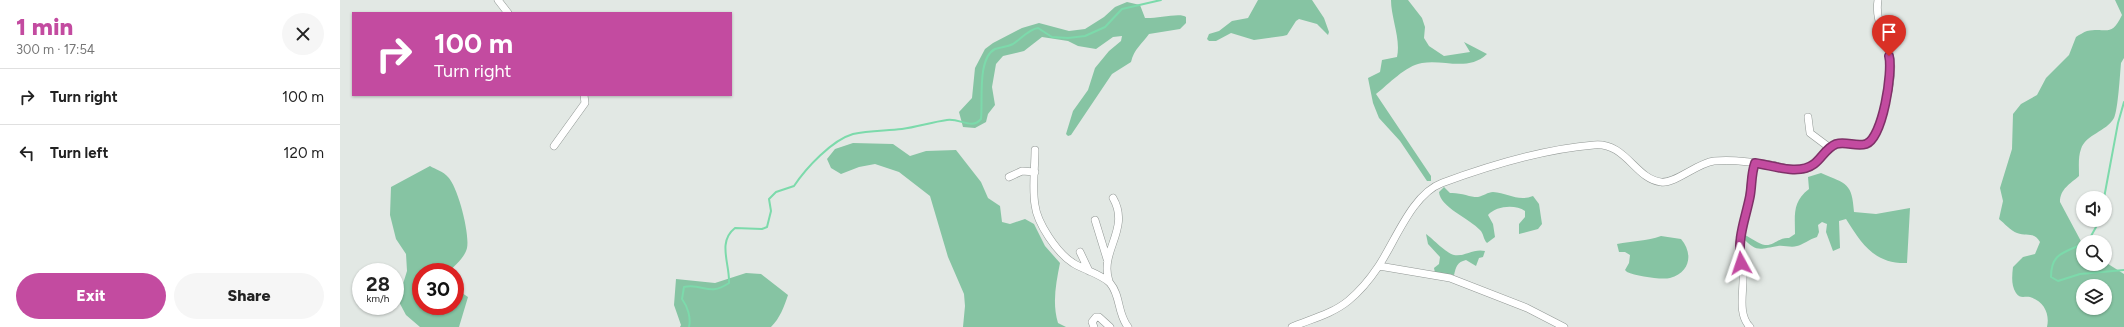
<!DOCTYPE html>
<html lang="en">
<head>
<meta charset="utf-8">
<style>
  :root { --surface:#fff; --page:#f6f6f6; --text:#222; --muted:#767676; --line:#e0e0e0; --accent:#c34ba0 }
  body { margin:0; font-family:Figtree,sans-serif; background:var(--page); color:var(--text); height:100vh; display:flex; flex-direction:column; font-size:15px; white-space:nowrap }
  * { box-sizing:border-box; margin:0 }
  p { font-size:13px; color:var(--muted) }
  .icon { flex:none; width:22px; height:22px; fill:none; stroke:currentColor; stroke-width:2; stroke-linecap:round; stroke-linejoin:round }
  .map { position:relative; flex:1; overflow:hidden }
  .side { display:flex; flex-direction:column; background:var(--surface); width:340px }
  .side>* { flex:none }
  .hud { position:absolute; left:12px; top:12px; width:380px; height:84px; border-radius:0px; box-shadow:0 1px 3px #0004; background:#c34ba0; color:#fff; overflow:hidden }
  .fabs { position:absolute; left:1736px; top:191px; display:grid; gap:8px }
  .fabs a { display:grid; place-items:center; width:36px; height:36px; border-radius:50%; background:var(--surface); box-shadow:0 1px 3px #0004; font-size:20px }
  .speed { position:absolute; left:12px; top:263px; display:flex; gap:8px; font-size:20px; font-weight:700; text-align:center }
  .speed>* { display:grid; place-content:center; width:52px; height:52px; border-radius:50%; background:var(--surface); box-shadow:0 1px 3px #0004; line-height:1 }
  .speed small { font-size:10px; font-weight:400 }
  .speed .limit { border:6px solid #d22; background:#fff; color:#111 }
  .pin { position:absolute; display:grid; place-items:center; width:34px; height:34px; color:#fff; margin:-41px -17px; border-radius:50% 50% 50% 0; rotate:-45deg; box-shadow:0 0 4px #0007 }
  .pin .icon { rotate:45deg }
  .me { position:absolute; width:44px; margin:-22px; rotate:355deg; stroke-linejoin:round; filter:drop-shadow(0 0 3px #0008) }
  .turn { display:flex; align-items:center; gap:14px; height:84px; padding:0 16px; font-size:18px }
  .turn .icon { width:52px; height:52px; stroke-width:2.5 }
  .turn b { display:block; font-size:28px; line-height:34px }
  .round { display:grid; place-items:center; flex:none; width:42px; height:42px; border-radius:21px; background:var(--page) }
  .head { display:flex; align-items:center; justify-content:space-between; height:68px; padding:0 16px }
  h1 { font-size:24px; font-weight:800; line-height:30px; color:var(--accent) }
  .button { display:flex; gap:8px; margin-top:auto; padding:8px 16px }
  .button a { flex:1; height:46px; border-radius:24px; background:var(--accent); color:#fff; font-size:16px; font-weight:800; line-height:46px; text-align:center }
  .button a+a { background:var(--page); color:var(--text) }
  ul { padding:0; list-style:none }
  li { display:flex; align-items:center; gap:12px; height:56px; padding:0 16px; border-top:1px solid var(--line) }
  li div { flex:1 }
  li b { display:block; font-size:15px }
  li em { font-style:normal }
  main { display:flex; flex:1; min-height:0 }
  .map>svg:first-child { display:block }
</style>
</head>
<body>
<main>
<section class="side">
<div class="head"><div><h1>1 min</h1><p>300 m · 17:54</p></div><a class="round"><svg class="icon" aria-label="close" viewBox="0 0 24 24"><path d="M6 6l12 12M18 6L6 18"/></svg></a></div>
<ul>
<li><svg class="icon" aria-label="right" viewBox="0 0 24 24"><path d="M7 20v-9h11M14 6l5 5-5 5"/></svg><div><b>Turn right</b></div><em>100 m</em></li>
<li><svg class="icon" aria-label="left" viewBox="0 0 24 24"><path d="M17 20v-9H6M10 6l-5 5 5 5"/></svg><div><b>Turn left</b></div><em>120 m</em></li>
</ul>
<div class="button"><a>Exit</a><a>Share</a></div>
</section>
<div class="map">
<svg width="1784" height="327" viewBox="0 0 1784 327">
  <rect width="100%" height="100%" fill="#e2e8e4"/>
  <!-- green -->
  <path fill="#86c4a3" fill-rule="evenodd" d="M918 0H972L984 18 989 32 988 35 977 24 959 19 956 21 947 35 943 36 914 40 891 33 876 41H869L867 39 869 34 879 31 892 21 908 18Z
    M1051 0H1068L1082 18 1085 27 1084 38 1089 46 1104 56 1130 52 1124 42 1147 54C1128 72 1104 59 1082 63 1065 66 1049 84 1036 94L1091 176V181H1087L1060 141 1039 118 1033 103 1028 78 1040 72 1042 60 1057 57C1061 39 1051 18 1051 0Z
    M1775 0H1784V58L1781 63C1780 74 1778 110 1774 118 1766 132 1746 134 1741 149 1738 157 1739 168 1739 176 1730 184 1720 189 1720 202L1743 245V264H1765V262L1784 274V327H1707C1710 314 1704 301 1690 297 1684 296 1680 299 1676 293 1671 285 1672 276 1673 267L1683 257 1695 254 1700 242C1694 231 1687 237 1677 233 1671 231 1664 223 1659 219L1663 201 1660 188 1672 149 1673 114 1681 104 1697 95 1706 78 1729 55 1736 37C1739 35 1744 32 1747 31 1767 27 1771 38 1782 15ZM1743 286H1765V308H1743Z
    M787 2 800 5 805 18C815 19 841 12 846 17V23L840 29 809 34C802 44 794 49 791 62L772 74 731 135 728 136 726 134 733 111 748 90 755 68 769 51 781 41 782 36 773 37 756 49 738 46 728 41 702 37 684 51 663 56 656 64 652 87 655 105 648 114 646 122 635 128 623 127 619 112 632 98 635 68 645 49 653 43 682 28 699 23 729 31 745 29 764 17 775 7Z
    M513 143 553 144 570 156 586 151 616 150 641 182 648 198 660 206 662 222 670 224 685 219 694 224 705 246 720 263C716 283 712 303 718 323L726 327H623L625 306 624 294 608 257 590 196 559 172 535 164 519 167 501 174 491 168 487 159 495 149Z
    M90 166C95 169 104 172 108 177 118 187 130 234 127 248 125 257 115 266 108 272H81V306H115V290L119 291 128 297 119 327H80L66 315 58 300 67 271 66 254 56 239 50 215 51 187Z
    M1481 173C1507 184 1512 183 1514 212L1536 214 1570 208 1567 263C1534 264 1522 244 1506 219L1499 221 1500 248 1493 251 1486 232 1487 224 1482 222 1478 225 1479 232 1477 237C1470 239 1462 245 1457 246 1451 248 1444 245 1438 246 1419 249 1417 253 1402 237L1405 235C1411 238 1419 244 1425 245 1434 246 1439 237 1449 238L1455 234C1455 215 1452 202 1469 189L1468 177Z
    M1104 187 1110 193C1120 192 1133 198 1138 197 1143 196 1148 192 1153 192 1168 193 1178 202 1193 196L1199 204 1202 224 1198 229 1179 234V224L1185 217V211C1175 204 1156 206 1148 215L1153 224 1155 237 1147 243C1143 239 1144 234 1140 230 1130 219 1100 207 1099 192Z
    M1086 234C1093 239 1106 253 1114 255 1124 257 1134 248 1145 251L1143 257 1139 258 1136 266 1126 260C1117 262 1116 267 1114 275L1095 273 1094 268 1099 264 1100 257 1088 244Z
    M1321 236 1341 239C1353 253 1351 272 1330 278 1321 280 1296 276 1287 272L1285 270 1289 263 1290 255 1285 252H1279L1277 244C1292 241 1307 241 1321 236Z
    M406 273 421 274 448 295C444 307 440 318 431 327H340L341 325 334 305 336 279 375 283Z"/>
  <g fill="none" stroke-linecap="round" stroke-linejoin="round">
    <!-- stream -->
    <path stroke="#7cdaab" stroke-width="2" d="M1764 198 1778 123 1784 102
      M1744 242 1751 236 1760 220
      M1743 243C1727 253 1711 251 1711 277L1718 281 1740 274 1784 270
      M349 327C351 318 348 307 342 299L344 287C364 283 368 297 389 283 390 264 377 242 395 228L422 229 427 227 431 211 429 199 436 192 454 186C466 168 492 140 513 134 529 130 546 131 562 129 577 127 592 122 607 120 620 118 632 130 641 119 643 101 637 58 655 49 661 47 667 47 673 44 681 39 689 29 698 28L712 37 728 38 745 36 765 27 782 9 821 0"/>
    <defs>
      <path id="minor" d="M158 0 168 13
        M1468 117 1470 133 1490 148
        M214 146 245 103 244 95
        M695 150C695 168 692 188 695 205 697 223 717 253 733 263 742 269 763 275 770 283 781 296 777 313 788 327
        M669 177 682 171 695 172
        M755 220 767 259
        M740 252 749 271
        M1039 266 1110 278 1187 308 1224 327
        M769 281C759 251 791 229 773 198
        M754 327 752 322 756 317H759L770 327
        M952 327C971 319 992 314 1008 301 1019 292 1030 279 1038 267 1055 242 1072 194 1102 183 1151 165 1203 149 1254 145 1286 142 1295 179 1321 182 1335 184 1357 163 1374 161 1392 159 1414 162 1432 165 1444 167 1456 173 1468 168 1480 163 1484 148 1496 144 1509 140 1527 151 1534 136 1543 120 1552 82 1551 64 1550 41 1534 24 1538 0
        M1410 327C1397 314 1404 291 1403 274 1403 266 1399 258 1399 250 1399 233 1405 221 1408 205 1411 191 1410 177 1415 163"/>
    </defs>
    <!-- minor casing -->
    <use href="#minor" stroke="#919794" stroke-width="8"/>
    <!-- minor -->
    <use href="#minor" stroke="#fff" stroke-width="7"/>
  </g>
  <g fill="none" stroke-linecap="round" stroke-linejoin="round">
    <defs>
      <path id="route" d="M1401 263C1397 237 1405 221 1410 196 1412 185 1411 174 1415 163 1432 165 1458 176 1474 164 1482 158 1486 148 1496 144 1506 141 1516 147 1526 144 1543 138 1553 71 1549 56"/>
    </defs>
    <!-- route casing -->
    <use href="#route" stroke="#7f3168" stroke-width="10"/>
    <!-- route -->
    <use href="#route" stroke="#c34ba0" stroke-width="7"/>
  </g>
</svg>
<div class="fabs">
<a><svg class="icon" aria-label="sound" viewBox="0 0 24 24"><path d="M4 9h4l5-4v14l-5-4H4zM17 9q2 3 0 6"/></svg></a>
<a><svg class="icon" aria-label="search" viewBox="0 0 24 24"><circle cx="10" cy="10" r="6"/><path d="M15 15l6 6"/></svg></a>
<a><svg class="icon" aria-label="layers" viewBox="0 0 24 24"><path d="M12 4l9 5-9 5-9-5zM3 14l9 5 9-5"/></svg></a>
</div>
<div class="speed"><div>28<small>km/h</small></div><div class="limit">30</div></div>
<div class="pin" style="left:1549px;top:56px;background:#d93025"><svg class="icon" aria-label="arrive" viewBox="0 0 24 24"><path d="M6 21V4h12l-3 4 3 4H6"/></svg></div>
<svg class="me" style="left:1401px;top:263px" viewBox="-20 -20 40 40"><path d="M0-17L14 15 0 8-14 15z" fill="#c34ba0" stroke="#fff" stroke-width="4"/></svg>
<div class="hud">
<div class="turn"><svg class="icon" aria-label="right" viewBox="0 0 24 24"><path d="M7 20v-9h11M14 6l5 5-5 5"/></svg><div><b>100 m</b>Turn right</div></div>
</div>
</div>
</main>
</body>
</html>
